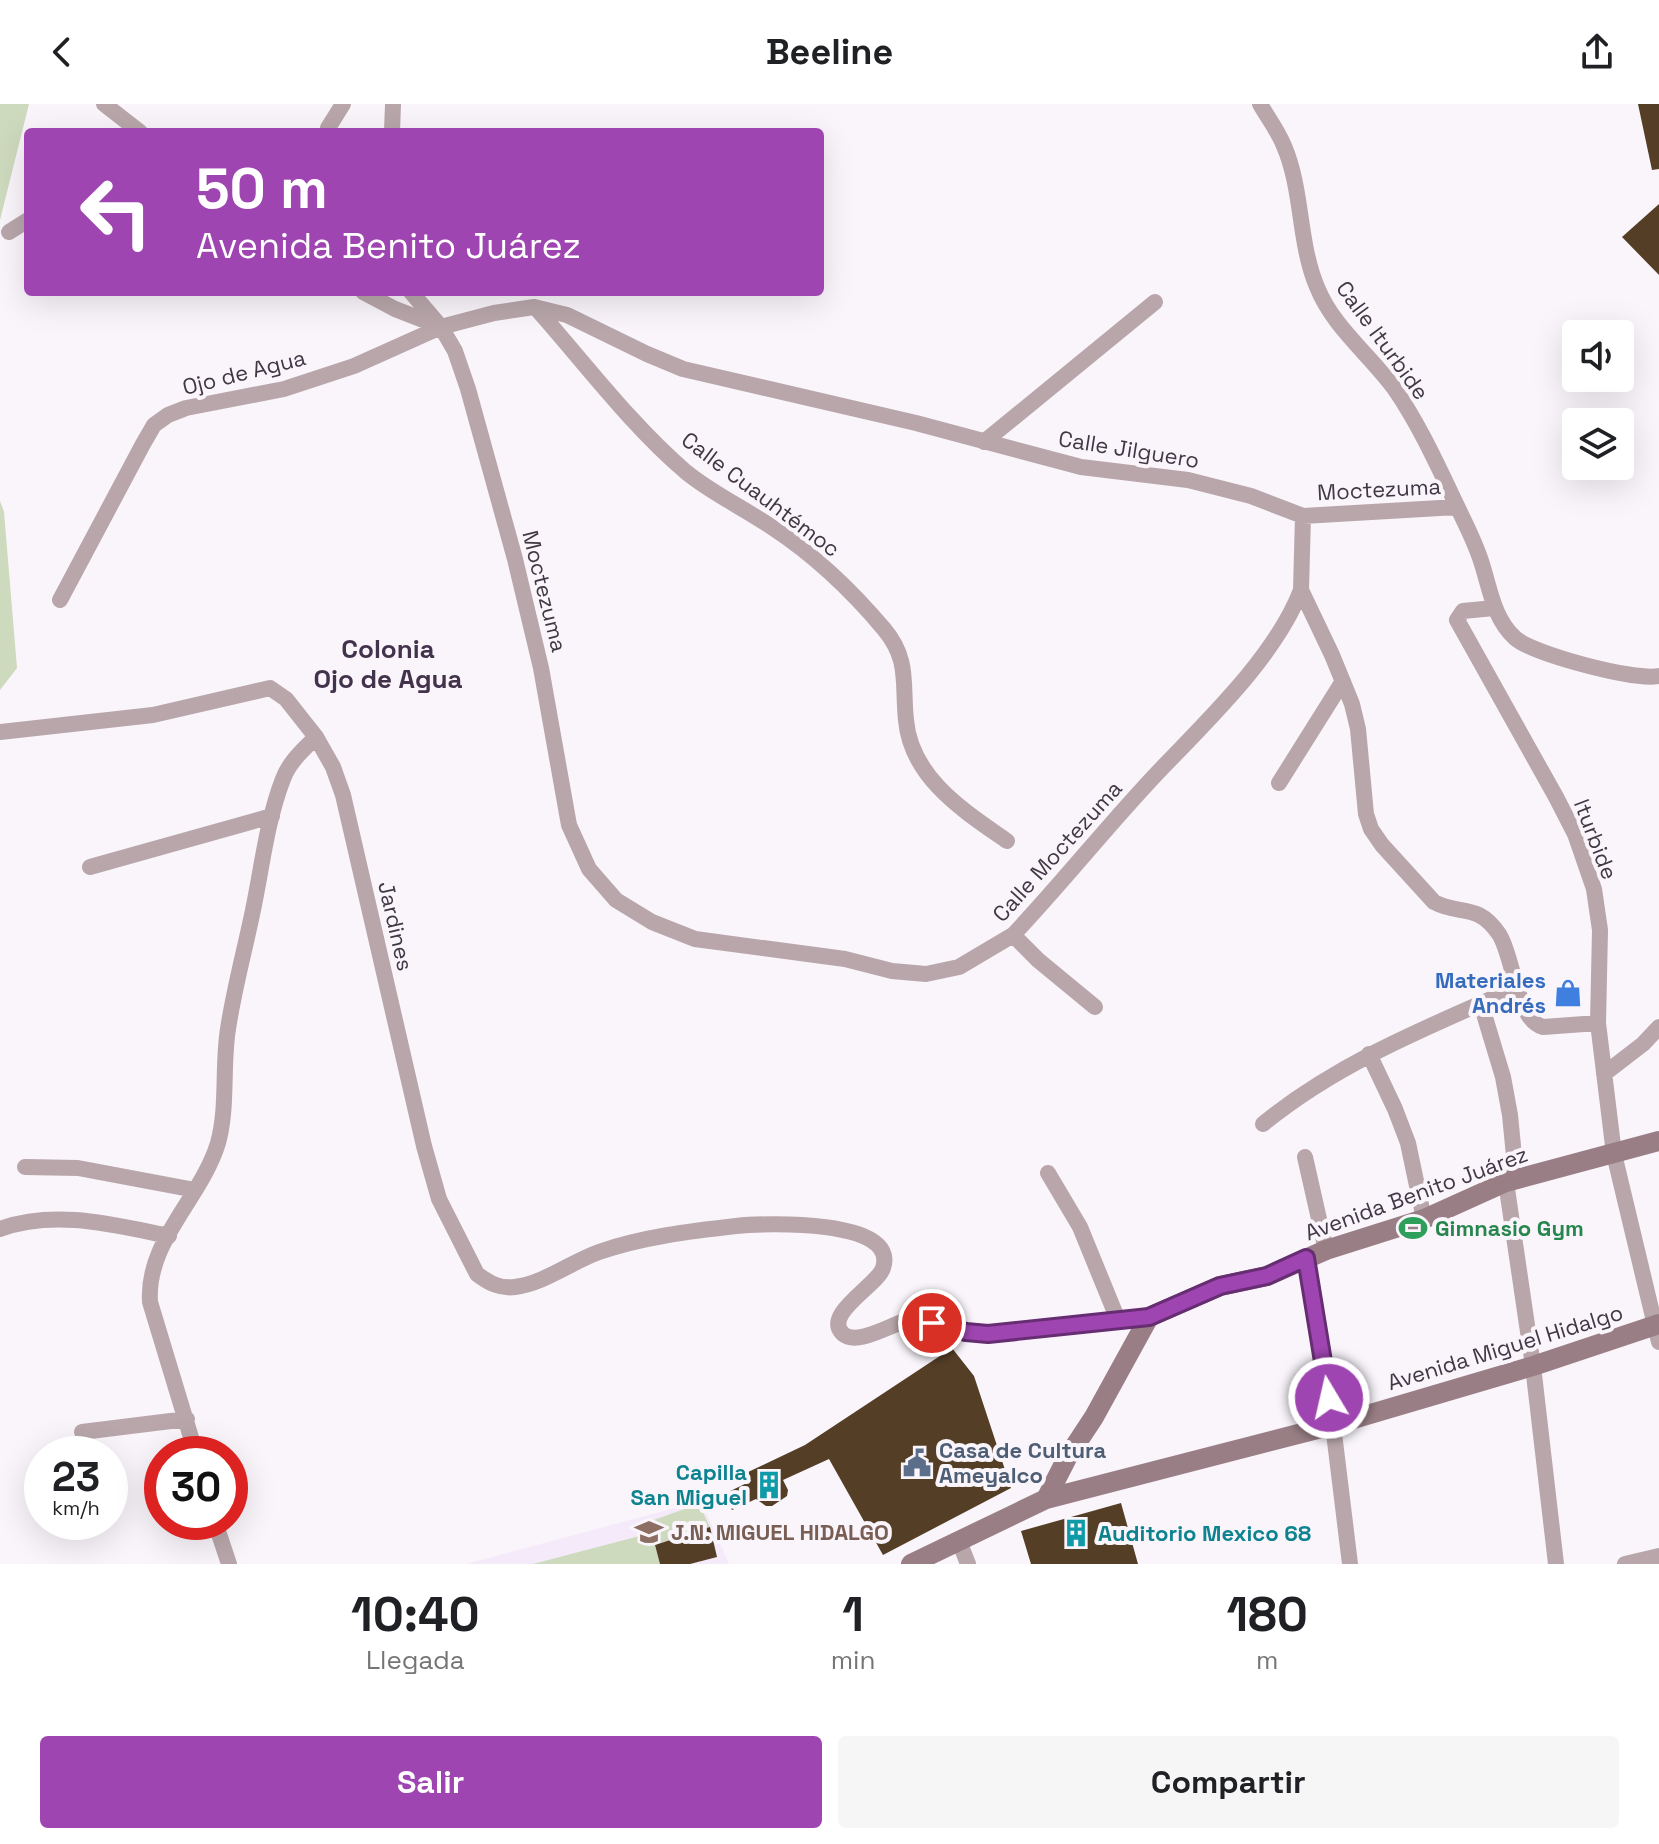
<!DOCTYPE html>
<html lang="es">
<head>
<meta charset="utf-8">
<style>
  :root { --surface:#fff; --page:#f6f6f6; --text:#202124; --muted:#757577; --accent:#9f45b1 }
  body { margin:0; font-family:"Space Grotesk",sans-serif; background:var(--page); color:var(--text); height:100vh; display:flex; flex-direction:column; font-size:30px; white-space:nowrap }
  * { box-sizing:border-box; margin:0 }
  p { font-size:26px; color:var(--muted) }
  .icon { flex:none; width:44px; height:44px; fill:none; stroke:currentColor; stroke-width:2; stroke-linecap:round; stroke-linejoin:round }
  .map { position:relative; height:1460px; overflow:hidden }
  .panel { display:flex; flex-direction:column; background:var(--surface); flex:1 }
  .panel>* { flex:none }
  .top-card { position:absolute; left:24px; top:24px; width:800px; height:168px; border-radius:8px; box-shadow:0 8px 32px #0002; background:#9f45b1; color:#fff; overflow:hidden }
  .controls { position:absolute; left:1562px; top:216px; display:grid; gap:16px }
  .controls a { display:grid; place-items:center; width:72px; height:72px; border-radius:8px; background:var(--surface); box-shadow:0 8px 32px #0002; font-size:40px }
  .speed { position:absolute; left:24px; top:1332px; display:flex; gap:16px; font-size:40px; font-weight:700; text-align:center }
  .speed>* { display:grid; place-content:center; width:104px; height:104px; border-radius:50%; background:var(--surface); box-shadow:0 8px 32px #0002; line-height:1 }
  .speed small { font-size:20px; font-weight:400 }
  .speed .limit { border:12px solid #d22; background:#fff; color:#111 }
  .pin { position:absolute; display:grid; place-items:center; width:68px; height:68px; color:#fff; margin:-34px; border:4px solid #fff; border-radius:50%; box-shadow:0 2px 8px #0007 }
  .me { position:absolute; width:88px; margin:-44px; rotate:351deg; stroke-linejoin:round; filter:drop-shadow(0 0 6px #0008) }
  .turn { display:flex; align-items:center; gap:28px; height:168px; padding:0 40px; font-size:36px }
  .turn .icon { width:104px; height:104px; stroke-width:2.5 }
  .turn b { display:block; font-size:56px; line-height:68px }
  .eta { display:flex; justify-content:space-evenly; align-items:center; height:136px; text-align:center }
  .eta b { font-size:48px; font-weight:700; line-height:56px }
  .button { display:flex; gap:16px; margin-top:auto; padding:16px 40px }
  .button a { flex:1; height:92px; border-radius:8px; background:var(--accent); color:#fff; font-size:32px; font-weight:700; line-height:92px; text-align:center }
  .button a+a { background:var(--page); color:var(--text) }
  header { display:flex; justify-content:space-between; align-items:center; height:104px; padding:0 40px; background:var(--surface); font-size:36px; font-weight:700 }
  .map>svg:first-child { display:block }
</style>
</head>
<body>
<header><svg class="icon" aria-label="back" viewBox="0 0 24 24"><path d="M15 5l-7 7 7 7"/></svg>Beeline<svg class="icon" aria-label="share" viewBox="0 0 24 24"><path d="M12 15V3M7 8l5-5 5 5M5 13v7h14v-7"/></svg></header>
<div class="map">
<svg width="1659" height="1460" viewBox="0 0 1659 1460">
  <rect width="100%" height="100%" fill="#f9f5fb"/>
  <!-- built -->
  <path fill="#f4eafa" d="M701 1397 729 1460H466Z"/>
  <!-- green -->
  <path fill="#cedabd" d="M0 0H29L0 116Z
    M0 397 4 408 17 564 0 586Z
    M699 1400 710 1423 655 1441 660 1460H533L647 1430 645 1419Z"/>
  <!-- building -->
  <path fill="#553e26" d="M1638 0H1659V65L1652 66Z
    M1659 100V171L1622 133Z
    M952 1244 974 1272 1011 1384 883 1451 829 1355 783 1376 788 1386 787 1392 772 1402H766L756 1395 732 1406 724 1390 751 1377 746 1369 805 1341Z
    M1121 1399 1138 1460H1031L1021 1427Z
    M710 1423 717 1453 690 1460H660L655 1441Z"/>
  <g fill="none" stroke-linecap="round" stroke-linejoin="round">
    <!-- street -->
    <path stroke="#b8a6aa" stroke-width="16" d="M104 0 140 28
      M1260 0C1268 14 1278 27 1284 42 1303 86 1298 138 1317 183 1333 223 1369 250 1394 284 1419 320 1438 362 1457 402 1465 419 1475 438 1481 457 1490 484 1493 514 1515 534 1533 550 1634 577 1659 572
      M328 24 343 0
      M392 28 393 0
      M9 128 28 116
      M363 188 395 205 436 221
      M411 188 441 223 455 247 468 285 515 455 541 564 569 721 589 765 616 796 652 818 695 835 845 855 892 867 926 870 959 863 1013 831C1065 776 1111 717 1163 663 1210 614 1276 551 1301 486
      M535 203C584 258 630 320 686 368 713 390 744 404 773 424 814 451 852 487 884 525 910 556 902 580 906 616 911 674 964 707 1007 737
      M984 338 1155 198
      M1303 412 1301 486 1332 551 1352 600 1358 625 1366 710 1371 725 1382 741 1434 798C1460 812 1477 798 1499 830 1514 853 1516 916 1543 923L1598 919
      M60 496 143 340 154 321 168 311 186 304 284 285 354 262 441 223 494 209 534 203 567 211 647 250 683 265 916 319 1081 363 1188 376 1251 392 1303 412 1457 403
      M1494 504 1463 507 1457 516 1556 693 1575 730 1594 785 1600 826 1598 919 1614 1050 1659 1238
      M0 628 153 611 270 584 286 595 316 633
      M1279 679 1343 577
      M90 763 272 712
      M1013 831 1038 856 1095 903
      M1481 900 1503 973 1510 1011 1514 1052 1506 1078 1533 1262 1556 1460
      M1369 950 1395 1005 1408 1039 1424 1115
      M1604 970 1643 940 1659 923
      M1263 1020C1339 958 1428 923 1516 884
      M1305 1053 1326 1146
      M25 1063 78 1064 195 1086
      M1048 1069 1080 1123 1118 1216
      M0 1125C55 1105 114 1121 169 1132
      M1306 1154 1333 1321 1350 1460
      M82 1328 187 1315
      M196 1350 150 1198C146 1137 201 1095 218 1039 228 1003 222 962 228 925 234 885 245 845 253 806 262 763 267 716 283 675 289 658 304 645 316 633L333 663 343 691 424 1042 439 1095 477 1170C489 1179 500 1185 515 1183 545 1179 571 1158 599 1148 642 1133 691 1127 736 1122 762 1119 900 1114 883 1164 878 1181 822 1210 843 1230 858 1243 894 1218 912 1215 927 1213 949 1225 964 1228 972 1230 981 1230 988 1230L1149 1213
      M215 1418 229 1460
      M959 1437 968 1460
      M1625 1460 1659 1452"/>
    <!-- secondary -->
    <path stroke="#997f85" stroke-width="20" d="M1046 1395 1067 1354 1094 1313 1149 1213 1220 1182 1267 1172 1326 1146 1424 1115 1506 1078 1659 1037
      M911 1460 1046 1395 1333 1321 1533 1262 1659 1220"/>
  </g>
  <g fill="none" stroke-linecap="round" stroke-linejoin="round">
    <defs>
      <path id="route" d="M932 1219 966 1228 988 1230 1149 1213 1220 1182 1267 1172 1306 1154 1329 1294"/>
    </defs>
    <!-- route casing -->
    <use href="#route" stroke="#672d73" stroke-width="20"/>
    <!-- route -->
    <use href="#route" stroke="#9f45b1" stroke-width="14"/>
  </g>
  <!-- icons -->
  <defs>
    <symbol id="shop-bare" viewBox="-9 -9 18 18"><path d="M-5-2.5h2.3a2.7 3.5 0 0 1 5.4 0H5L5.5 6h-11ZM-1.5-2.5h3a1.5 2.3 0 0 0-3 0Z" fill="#3f7fe0" stroke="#f9f5fb" stroke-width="2.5" paint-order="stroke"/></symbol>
    <symbol id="stadium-bare" viewBox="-9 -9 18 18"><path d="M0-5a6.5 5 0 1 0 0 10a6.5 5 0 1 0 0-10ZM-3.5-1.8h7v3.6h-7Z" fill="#2e9e5b" stroke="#f9f5fb" stroke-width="2.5" paint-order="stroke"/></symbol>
    <symbol id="civic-bare" viewBox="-9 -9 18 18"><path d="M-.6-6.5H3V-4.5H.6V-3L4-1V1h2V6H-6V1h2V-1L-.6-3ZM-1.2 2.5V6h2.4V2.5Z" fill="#5c6f8a" stroke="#f9f5fb" stroke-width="2.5" paint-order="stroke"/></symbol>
    <symbol id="building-bare" viewBox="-9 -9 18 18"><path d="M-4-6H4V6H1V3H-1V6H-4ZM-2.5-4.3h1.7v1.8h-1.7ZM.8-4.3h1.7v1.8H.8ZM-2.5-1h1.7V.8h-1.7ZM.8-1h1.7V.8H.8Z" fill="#0f9aa8" stroke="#f9f5fb" stroke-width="2.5" paint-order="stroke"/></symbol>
    <symbol id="school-bare" viewBox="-9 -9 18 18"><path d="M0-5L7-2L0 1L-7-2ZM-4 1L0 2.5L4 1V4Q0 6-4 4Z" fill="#8d6e63" stroke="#f9f5fb" stroke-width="2.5" paint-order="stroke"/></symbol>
  </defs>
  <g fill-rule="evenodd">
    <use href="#shop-bare" x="1548" y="869" width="40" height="40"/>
    <use href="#stadium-bare" x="1393" y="1104" width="40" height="40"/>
    <use href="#civic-bare" x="897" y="1339" width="40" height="40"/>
    <use href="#building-bare" x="749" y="1361" width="40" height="40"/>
    <use href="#school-bare" x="629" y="1408" width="40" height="40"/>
    <use href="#building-bare" x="1056" y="1409" width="40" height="40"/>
  </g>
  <g text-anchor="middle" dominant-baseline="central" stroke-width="8" stroke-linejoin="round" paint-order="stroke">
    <!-- street labels -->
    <g font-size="22" fill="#413845" stroke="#f9f5fb">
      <text transform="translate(1383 236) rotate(54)">Calle Iturbide</text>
      <text transform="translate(244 268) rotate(-14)">Ojo de Agua</text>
      <text transform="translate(1129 345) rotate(9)">Calle Jilguero</text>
      <text transform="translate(1379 385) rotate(-3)">Moctezuma</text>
      <text transform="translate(761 390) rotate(37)">Calle Cuauhtémoc</text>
      <text transform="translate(545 487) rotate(76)">Moctezuma</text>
      <text transform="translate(1596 735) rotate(69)">Iturbide</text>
      <text transform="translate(1057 747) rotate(-48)">Calle Moctezuma</text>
      <text transform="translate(396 822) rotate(77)">Jardines</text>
      <text transform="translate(1416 1089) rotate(-20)">Avenida Benito Juárez</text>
      <text transform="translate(1505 1243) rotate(-17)">Avenida Miguel Hidalgo</text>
    </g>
    <!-- shop labels -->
    <g font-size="22" font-weight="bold" fill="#366cbe" stroke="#f9f5fb" text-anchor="end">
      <text x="1546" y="876">Materiales<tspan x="1546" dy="25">Andrés</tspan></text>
    </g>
    <!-- leisure labels -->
    <g font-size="22" font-weight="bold" fill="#27864d" stroke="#f9f5fb" text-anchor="start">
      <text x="1435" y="1124">Gimnasio Gym</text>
    </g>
    <!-- service labels -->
    <g font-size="22" font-weight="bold" fill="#4e5e75" stroke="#f9f5fb" text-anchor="start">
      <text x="939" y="1346">Casa de Cultura<tspan x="939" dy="25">Ameyalco</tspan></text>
    </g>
    <!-- culture labels -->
    <g font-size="22" font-weight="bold" fill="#0d838f" stroke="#f9f5fb" text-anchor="end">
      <text x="747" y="1368">Capilla<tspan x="747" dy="25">San Miguel</tspan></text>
      <text x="1098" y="1429" text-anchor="start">Auditorio Mexico 68</text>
    </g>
    <!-- education labels -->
    <g font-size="22" font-weight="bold" fill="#785e54" stroke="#f9f5fb" text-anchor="start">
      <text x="671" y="1428">J.N. MIGUEL HIDALGO</text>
    </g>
    <!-- quarter labels -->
    <g font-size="26" font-weight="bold" fill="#43324b" stroke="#f9f5fb">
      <text x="388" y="545">Colonia<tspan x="388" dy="30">Ojo de Agua</tspan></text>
    </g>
  </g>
</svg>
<div class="controls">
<a><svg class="icon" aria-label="sound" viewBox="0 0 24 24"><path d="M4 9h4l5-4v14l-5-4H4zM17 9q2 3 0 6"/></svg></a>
<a><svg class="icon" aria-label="layers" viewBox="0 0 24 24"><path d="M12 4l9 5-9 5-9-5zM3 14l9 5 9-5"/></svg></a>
</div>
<div class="speed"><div>23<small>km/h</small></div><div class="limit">30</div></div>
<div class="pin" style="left:932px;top:1219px;background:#d93025"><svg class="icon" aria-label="arrive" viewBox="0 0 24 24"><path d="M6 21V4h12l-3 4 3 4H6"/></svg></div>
<svg class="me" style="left:1329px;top:1294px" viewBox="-20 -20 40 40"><circle r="17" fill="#9f45b1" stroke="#fff" stroke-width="3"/><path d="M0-11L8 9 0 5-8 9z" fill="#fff"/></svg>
<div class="top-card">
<div class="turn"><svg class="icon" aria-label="left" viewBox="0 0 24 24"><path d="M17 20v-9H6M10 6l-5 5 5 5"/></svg><div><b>50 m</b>Avenida Benito Juárez</div></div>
</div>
</div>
<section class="panel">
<div class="eta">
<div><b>10:40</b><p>Llegada</p></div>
<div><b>1</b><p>min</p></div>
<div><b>180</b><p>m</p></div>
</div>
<div class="button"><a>Salir</a><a>Compartir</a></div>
</section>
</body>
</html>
